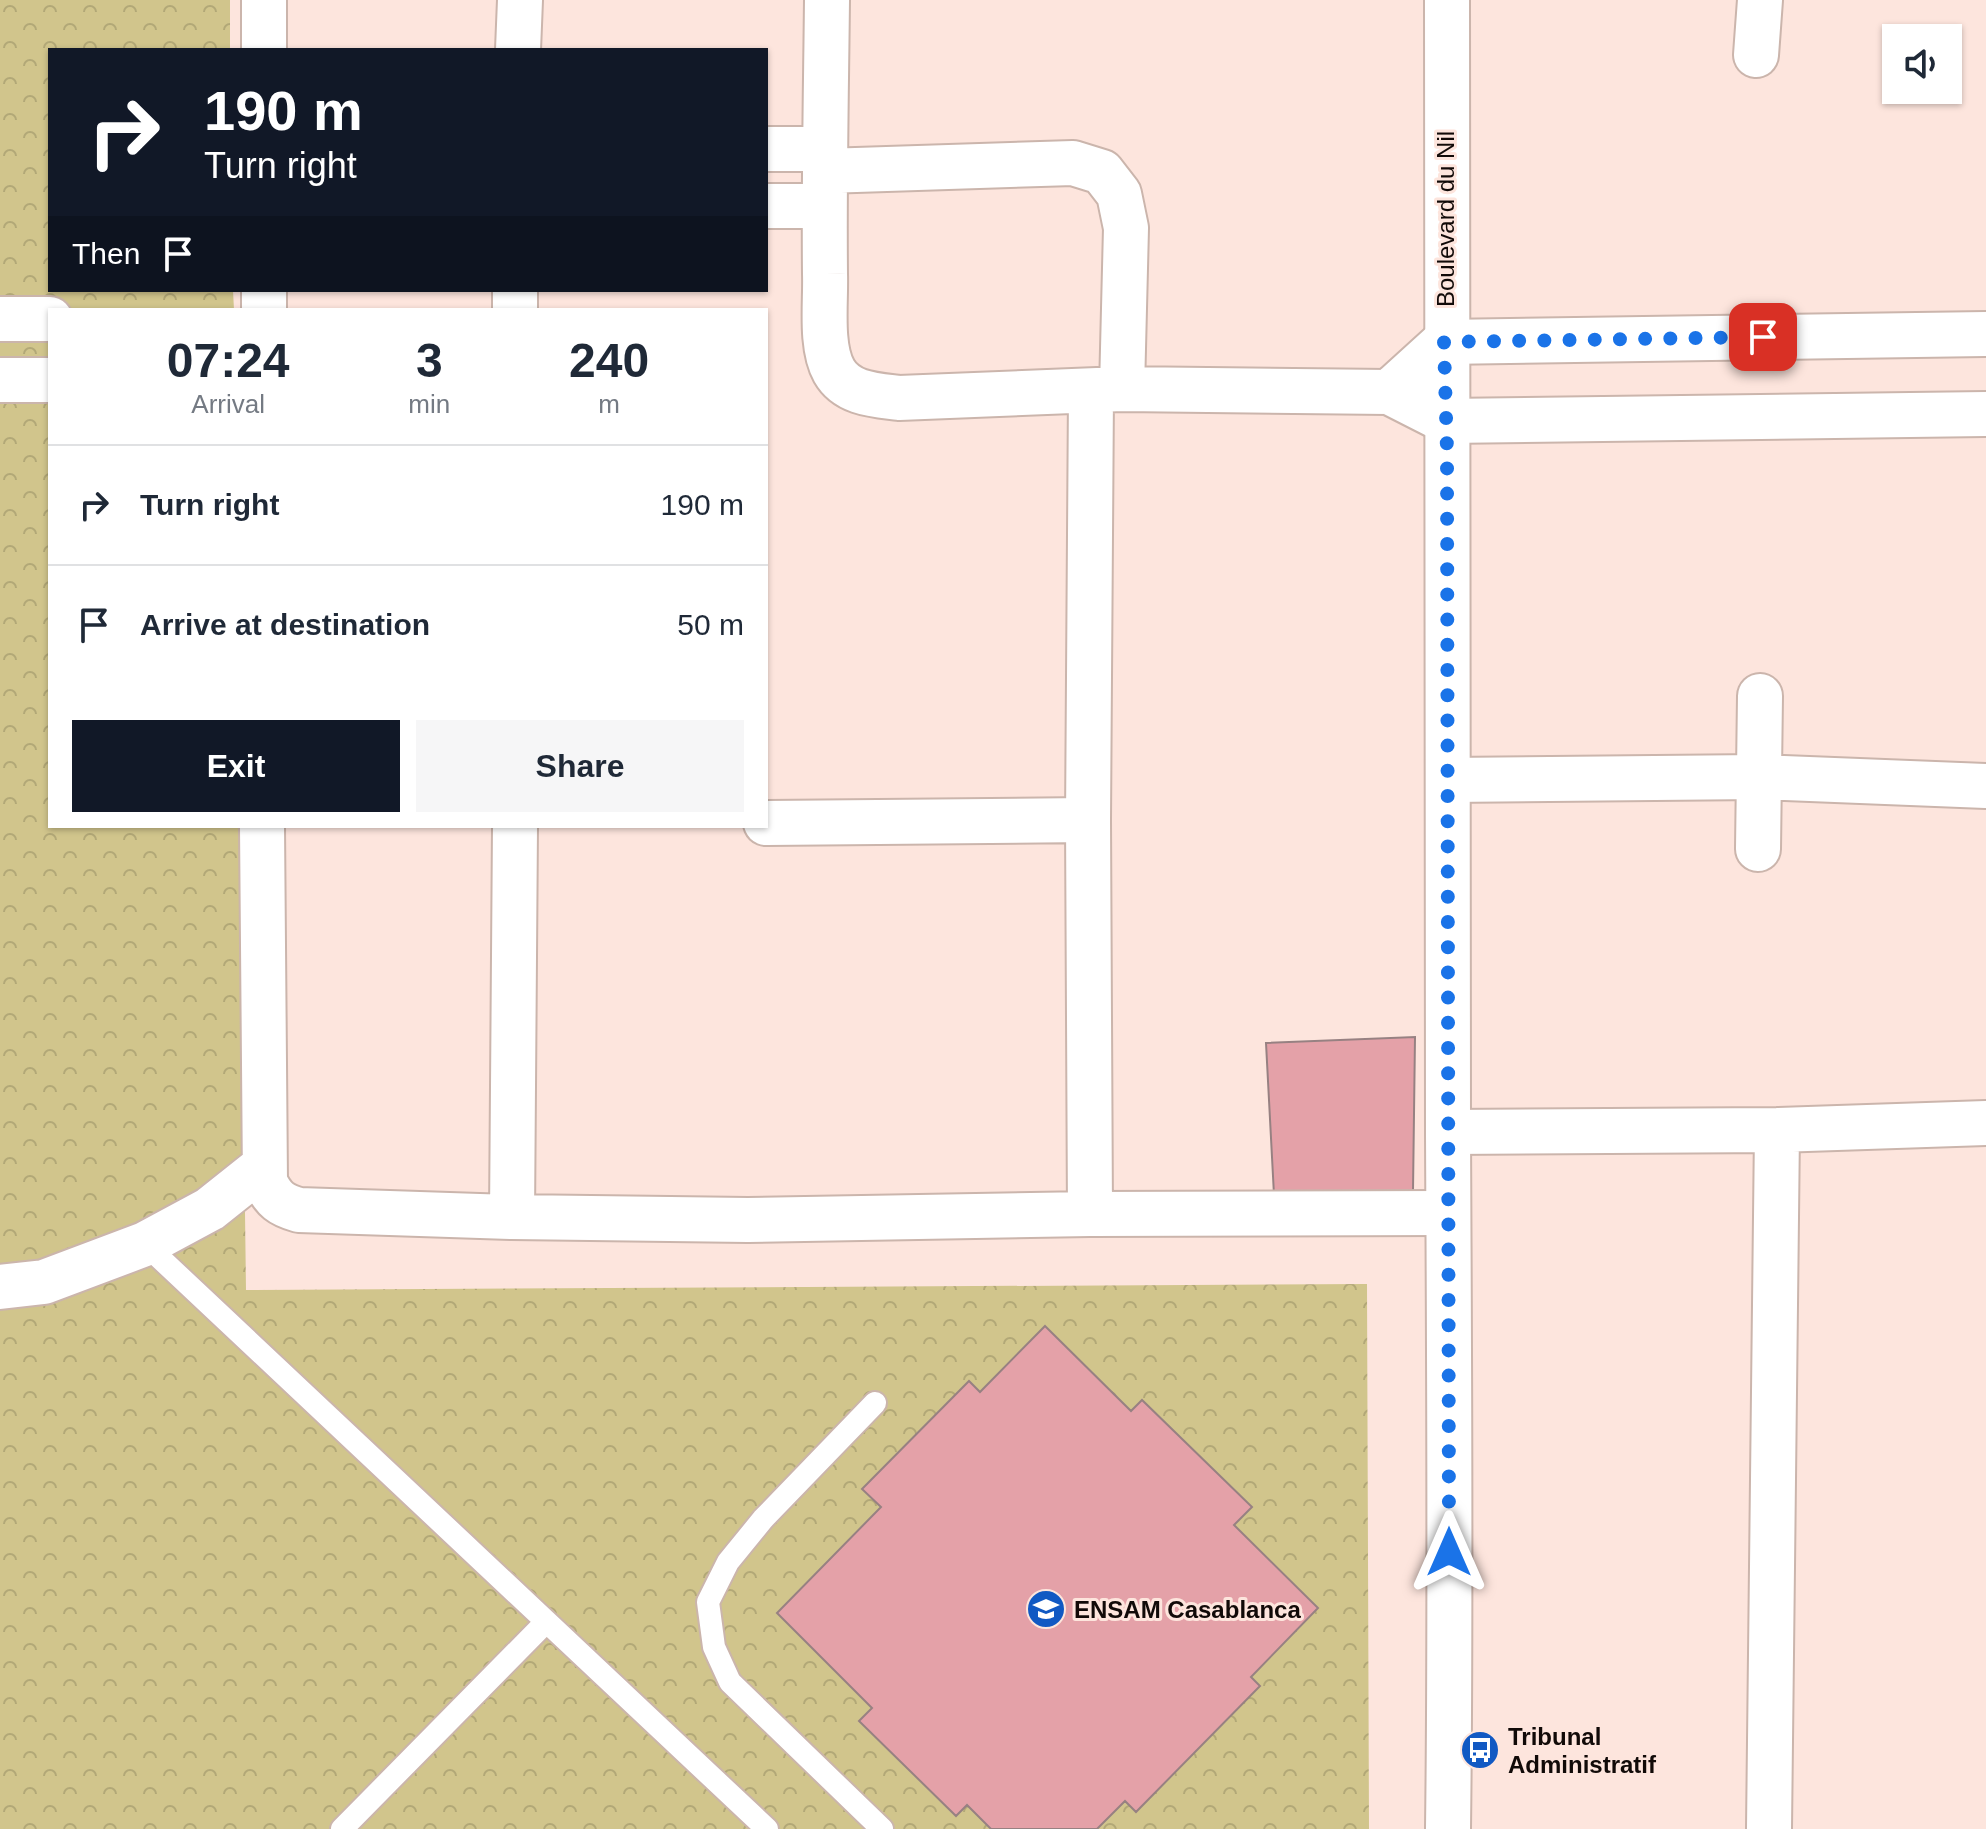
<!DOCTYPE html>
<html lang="en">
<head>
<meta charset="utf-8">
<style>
  :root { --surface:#fff; --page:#f6f6f7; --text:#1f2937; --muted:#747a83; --line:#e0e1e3; --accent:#111827 }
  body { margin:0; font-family:Arial,sans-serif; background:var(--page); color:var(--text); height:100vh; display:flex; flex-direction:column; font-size:30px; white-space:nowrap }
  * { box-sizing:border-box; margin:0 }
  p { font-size:26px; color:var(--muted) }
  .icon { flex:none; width:44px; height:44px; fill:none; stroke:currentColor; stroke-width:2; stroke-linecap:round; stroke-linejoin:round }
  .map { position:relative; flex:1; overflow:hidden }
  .details { position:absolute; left:48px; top:308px; width:720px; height:520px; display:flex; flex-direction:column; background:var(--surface); border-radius:0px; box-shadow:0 2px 6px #0004 }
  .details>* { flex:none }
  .top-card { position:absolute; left:48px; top:48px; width:720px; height:244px; border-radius:0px; box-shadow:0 2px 6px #0004; background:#111827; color:#fff; overflow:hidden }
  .controls { position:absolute; left:1882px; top:24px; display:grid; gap:16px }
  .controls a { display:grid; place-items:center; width:80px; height:80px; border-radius:0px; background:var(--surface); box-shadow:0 2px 6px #0004; font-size:40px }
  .pin { position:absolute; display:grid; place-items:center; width:68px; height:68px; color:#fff; margin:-34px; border-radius:16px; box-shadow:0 4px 12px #0006 }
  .me { position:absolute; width:88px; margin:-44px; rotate:0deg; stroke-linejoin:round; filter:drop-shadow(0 0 6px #0008) }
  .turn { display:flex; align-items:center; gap:28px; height:168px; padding:0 24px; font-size:36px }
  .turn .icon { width:104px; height:104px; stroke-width:2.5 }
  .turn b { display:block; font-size:56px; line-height:68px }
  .then { display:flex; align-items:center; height:76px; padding:0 24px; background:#0003; gap:16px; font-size:30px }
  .eta { display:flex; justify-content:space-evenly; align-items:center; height:136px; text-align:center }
  .eta b { font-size:48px; font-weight:800; line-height:56px }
  .button { display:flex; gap:16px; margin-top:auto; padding:16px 24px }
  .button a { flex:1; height:92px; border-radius:0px; background:var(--accent); color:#fff; font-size:32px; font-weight:800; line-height:92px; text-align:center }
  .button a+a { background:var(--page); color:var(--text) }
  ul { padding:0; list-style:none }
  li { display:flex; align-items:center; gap:24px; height:120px; padding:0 24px; border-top:2px solid var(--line) }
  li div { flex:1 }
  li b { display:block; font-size:30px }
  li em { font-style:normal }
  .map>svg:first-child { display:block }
</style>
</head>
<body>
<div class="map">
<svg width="1986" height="1829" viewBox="0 0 1986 1829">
  <defs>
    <pattern id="forest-crowns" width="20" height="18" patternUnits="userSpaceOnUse" patternTransform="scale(2)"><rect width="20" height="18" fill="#d1c58c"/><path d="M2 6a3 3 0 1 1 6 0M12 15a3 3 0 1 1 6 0" fill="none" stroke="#b2a877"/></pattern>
  </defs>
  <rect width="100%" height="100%" fill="#fde5dd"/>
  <!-- forest -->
  <path fill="url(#forest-crowns)" d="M0 0H230V50H50V290H233L234 310H50V826H240L246 1290 1367 1284 1369 1829H0Z"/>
  <!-- building -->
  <path fill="#e4a1a8" stroke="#978182" stroke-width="2" d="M1415 1037 1413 1191 1274 1195 1266 1043Z
    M1045 1326 1131 1411 1142 1400 1252 1507 1234 1525 1318 1608 1251 1677 1260 1686 1136 1812 1125 1801 1097 1829H991L967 1805 956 1816 859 1721 872 1708 777 1613 881 1507 862 1489 969 1381 980 1392Z"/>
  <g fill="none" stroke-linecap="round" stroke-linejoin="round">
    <defs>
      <path id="service" d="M145 1244 767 1829
        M875 1403 763 1519 728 1562 708 1602 714 1647 730 1682 882 1829
        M342 1829 546 1622"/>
      <path id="minor" d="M827 0C826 91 824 183 825 274 826 302 820 346 834 371 847 394 875 395 899 398L1122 389 1389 392 1446 421 1986 414
        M264 50V0
        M518 50 520 0
        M1756 55 1760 0
        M766 149H825
        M825 171 1073 163 1102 172 1119 194 1126 228 1122 389
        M766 206H824
        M264 310V290
        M515 310V290
        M0 319H50
        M0 380H50
        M1389 392 1444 342 1986 334
        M1448 780 1759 777 1986 786
        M766 823 1088 820
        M262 826 265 1182C274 1200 281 1205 299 1210L512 1217 748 1220 1090 1214 1448 1213
        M1758 849 1760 696
        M1448 1132 1777 1130 1986 1123
        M1090 1214 1088 820 1091 392
        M512 1217 515 826
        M0 1287 44 1282 145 1244 210 1209 264 1166
        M1769 1829 1777 1130"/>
      <path id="tertiary" d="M1447 0C1444 377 1446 754 1448 1130 1449 1363 1451 1596 1448 1829"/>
    </defs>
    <!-- service casing -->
    <use href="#service" stroke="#cbb5ac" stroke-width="26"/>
    <!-- minor casing -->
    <use href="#minor" stroke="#cbb5ac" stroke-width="48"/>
    <!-- tertiary casing -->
    <use href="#tertiary" stroke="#cbb5ac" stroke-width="48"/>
    <!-- service -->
    <use href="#service" stroke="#fff" stroke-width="22"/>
    <!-- minor -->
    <use href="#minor" stroke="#fff" stroke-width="44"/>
    <!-- tertiary -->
    <use href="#tertiary" stroke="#fff" stroke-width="44"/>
  </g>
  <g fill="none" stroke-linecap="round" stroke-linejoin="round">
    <!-- route -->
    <path stroke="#1a73e8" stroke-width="14" stroke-dasharray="0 25.2" d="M1449 1552 1447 451 1444 342 1763 337"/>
  </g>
  <!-- icons -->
  <defs>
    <symbol id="university-disc" viewBox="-11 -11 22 22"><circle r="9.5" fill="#1159c3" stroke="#fde5dd"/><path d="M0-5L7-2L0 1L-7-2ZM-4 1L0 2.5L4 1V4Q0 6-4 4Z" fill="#fff"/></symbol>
    <symbol id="bus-disc" viewBox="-11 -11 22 22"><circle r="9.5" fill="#1159c3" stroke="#fde5dd"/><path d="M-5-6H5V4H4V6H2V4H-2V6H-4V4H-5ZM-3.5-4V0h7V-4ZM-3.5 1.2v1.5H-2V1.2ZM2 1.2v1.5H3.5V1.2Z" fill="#fff"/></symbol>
  </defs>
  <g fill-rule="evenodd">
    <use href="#university-disc" x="1024" y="1587" width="44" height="44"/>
    <use href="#bus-disc" x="1458" y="1728" width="44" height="44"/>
  </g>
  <g text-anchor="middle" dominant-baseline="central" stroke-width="6" stroke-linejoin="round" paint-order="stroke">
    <!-- street labels -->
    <g font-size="24" fill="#110a08" stroke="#fde5dd">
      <text transform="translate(1445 219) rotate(-90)">Boulevard du Nil</text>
    </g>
    <!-- poi labels -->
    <g font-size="24" font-weight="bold" fill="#110a08" stroke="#fde5dd" text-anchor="start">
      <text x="1074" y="1609">ENSAM Casablanca</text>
      <text x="1508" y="1736">Tribunal<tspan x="1508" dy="28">Administratif</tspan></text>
    </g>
  </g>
</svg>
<div class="controls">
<a><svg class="icon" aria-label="sound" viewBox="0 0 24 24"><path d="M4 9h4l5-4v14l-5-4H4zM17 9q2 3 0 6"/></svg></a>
</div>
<div class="pin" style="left:1763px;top:337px;background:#d93025"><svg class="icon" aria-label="arrive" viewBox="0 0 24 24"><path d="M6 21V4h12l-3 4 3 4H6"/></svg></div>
<svg class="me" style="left:1449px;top:1552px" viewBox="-20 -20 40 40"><path d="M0-17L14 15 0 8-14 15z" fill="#1a73e8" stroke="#fff" stroke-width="4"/></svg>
<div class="top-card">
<div class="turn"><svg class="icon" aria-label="right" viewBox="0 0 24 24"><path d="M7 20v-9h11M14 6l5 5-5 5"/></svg><div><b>190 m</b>Turn right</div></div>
<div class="then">Then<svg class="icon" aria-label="arrive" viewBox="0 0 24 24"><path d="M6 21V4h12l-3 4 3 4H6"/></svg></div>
</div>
<section class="details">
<div class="eta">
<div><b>07:24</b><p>Arrival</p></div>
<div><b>3</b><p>min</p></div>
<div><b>240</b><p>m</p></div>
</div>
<ul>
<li><svg class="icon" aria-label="right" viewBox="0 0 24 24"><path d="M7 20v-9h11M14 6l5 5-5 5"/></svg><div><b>Turn right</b></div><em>190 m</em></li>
<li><svg class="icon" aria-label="arrive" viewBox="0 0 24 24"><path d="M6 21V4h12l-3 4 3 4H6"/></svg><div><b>Arrive at destination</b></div><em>50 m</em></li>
</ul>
<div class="button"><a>Exit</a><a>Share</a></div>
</section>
</div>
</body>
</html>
